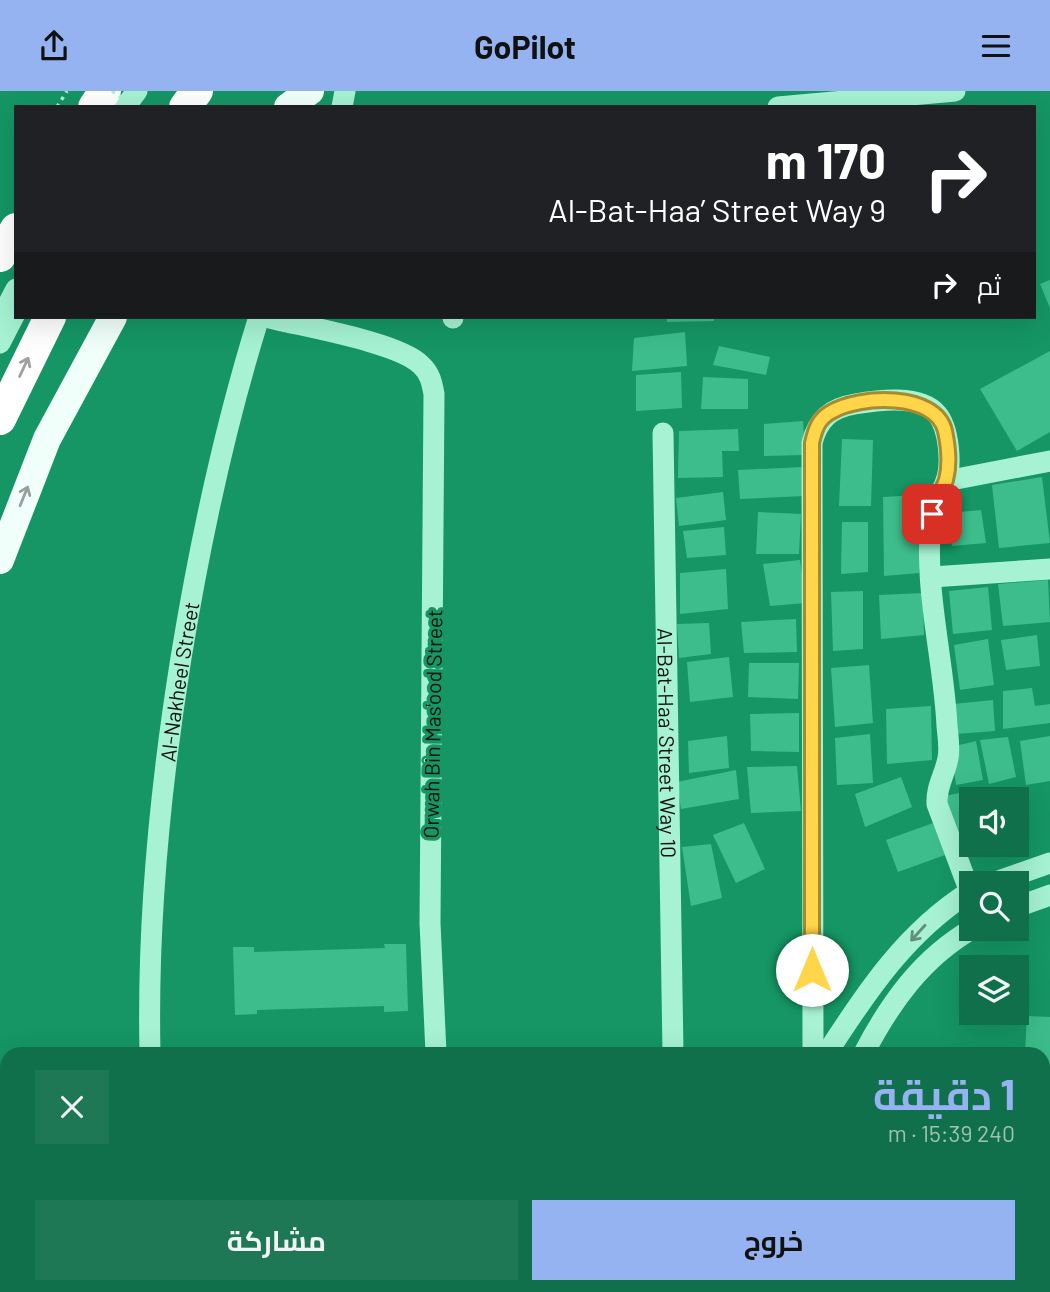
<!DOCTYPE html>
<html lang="ar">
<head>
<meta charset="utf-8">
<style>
  :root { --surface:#10704b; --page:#1e7855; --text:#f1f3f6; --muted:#9cc1b5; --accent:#95b2f1 }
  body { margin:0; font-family:Barlow,Cairo,sans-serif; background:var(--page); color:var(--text); direction:rtl; height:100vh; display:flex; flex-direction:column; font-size:26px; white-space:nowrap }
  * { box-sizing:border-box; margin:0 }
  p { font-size:23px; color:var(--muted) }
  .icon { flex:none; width:38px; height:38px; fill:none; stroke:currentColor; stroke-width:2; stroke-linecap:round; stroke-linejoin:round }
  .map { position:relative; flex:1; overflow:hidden; direction:ltr }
  .panel { position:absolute; left:0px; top:956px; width:1050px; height:247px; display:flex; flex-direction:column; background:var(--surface); border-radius:21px 21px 0 0; box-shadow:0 7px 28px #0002; direction:rtl }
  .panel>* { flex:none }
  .guide { position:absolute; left:14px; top:14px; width:1022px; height:214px; border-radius:0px; box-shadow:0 7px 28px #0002; direction:rtl; background:#202124; color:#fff; overflow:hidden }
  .controls { position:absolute; left:959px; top:696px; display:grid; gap:14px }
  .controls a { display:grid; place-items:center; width:70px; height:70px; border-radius:0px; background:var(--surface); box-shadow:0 7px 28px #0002; font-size:35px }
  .pin { position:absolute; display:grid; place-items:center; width:60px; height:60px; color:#fff; margin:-30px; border-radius:14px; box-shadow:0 4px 10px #0006 }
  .me { position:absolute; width:77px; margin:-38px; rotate:0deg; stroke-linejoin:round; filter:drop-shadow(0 0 5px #0008) }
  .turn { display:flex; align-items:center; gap:24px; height:147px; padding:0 35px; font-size:32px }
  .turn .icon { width:91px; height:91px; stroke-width:2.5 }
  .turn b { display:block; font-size:49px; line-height:60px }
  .then { display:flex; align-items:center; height:66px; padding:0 35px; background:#0003; gap:14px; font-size:26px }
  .round { display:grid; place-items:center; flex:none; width:74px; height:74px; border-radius:0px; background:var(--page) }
  .head { display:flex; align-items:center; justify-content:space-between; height:119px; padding:0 35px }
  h1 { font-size:42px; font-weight:700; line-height:52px; color:var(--accent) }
  .action { display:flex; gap:14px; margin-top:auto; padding:14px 35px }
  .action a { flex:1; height:80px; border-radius:0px; background:var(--accent); color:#111; font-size:28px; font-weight:700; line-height:80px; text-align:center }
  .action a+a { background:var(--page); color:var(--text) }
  header { display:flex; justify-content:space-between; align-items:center; height:91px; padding:0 35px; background:var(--accent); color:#111; font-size:32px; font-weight:700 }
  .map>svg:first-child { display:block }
</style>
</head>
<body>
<header><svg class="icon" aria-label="menu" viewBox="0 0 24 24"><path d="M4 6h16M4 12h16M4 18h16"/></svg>GoPilot<svg class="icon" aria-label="share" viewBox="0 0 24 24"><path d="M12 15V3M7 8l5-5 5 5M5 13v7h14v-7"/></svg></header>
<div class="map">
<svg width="1050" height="1201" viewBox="0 0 1050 1201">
  <rect width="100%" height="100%" fill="#159664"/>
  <!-- building -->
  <path fill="#3dbd8b" d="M1050 189V217L1040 193Z
    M667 226H714V230L667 231Z
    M685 241 687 275 632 280 634 247Z
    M719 255 770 266 766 284 713 274Z
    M1050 260V341L1017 360 980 298Z
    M681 281 682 317 636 320V284Z
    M703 286 748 288V318H701Z
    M803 330 805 364 764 365V333Z
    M738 338 739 360H722L723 386 678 387 679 340Z
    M842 348 873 349 871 415H839Z
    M802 376 804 405 740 408 738 379Z
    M1042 386 1050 452 999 457 992 394Z
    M723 401 726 429 679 435 676 407Z
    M920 404 919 482 884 485 883 406Z
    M981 419 986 452 952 455 949 422Z
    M758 421 801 423 799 463H756Z
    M842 431H868V481L841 483Z
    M724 436 726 464 687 467 683 440Z
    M800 469 806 512 770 515 763 473Z
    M726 478 728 518 680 523V482Z
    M1048 489 1050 531 1003 535 998 493Z
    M988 496 992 539 953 543 949 500Z
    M863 500V558L833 560 831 501Z
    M923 502 924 544 881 548 879 504Z
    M796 528 797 561 744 562 741 531Z
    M709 532 711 563 679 567 677 533Z
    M1037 544 1040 575 1006 579 1001 549Z
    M988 548 994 594 960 599 954 554Z
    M729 566 733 606 690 611 687 571Z
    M749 572H799L798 608 748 606Z
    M869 574 873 632 835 636 831 577Z
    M1032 597 1035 615 1050 613V632L1003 638V600Z
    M993 609 995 640 955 643 953 613Z
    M931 615 932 669 887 673 886 618Z
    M799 622V661L751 660 750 623Z
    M870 643 873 692 837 694 835 647Z
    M727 645 729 677 689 682 688 650Z
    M1050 645V690L1026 694 1020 650Z
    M1008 646 1016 686 989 693 980 649Z
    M976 650 983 689 956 694 951 656Z
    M797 675 801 720 751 722 747 676Z
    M736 679 739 708 681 718 677 691Z
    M901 686 912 716 865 736 855 703Z
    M969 700 971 756 958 760 945 705Z
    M1011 703 1012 709H988V708Z
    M744 732 765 778 736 792 713 744Z
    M933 732 945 764 898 781 886 749Z
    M711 753 722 807 691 815 682 756Z
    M384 853H406L408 920 384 921V915L257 919V923L235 924 233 856H254V861L385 857Z
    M1027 925 1050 926V1018L1043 1019V962H1025Z
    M256 957V962H224V958Z
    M1050 1027V1085L1043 1086V1028Z"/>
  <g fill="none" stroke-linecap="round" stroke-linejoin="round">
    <!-- path -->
    <path stroke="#a6f2d3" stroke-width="3.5" stroke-dasharray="3.5 5" stroke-linecap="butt" d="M57 16 67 0"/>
    <!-- minor -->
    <g stroke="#a6f2d3" stroke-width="21">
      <path d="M125 16 137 0"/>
      <path d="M342 16 345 0"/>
      <path d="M778 16 955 0"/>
      <path d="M266 226C300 235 399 251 421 274 430 282 432 292 434 303L430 832 436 962"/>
      <path d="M453 227V226"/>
      <path d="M0 229 16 198"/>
      <path d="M0 252 16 221"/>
      <path id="s1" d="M663 342 673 962"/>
      <path d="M946 390 1050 370"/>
      <path d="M932 486 1050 478"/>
      <path d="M990 793 1050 772"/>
      <path d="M1017 816 1050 804"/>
      <path id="s2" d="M150 962C147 829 160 698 181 567 200 451 224 338 259 226"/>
      <path d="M813 962 812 352C818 328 831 317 855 313 878 309 920 303 937 323 949 337 952 373 946 390 942 402 933 410 932 424 922 491 944 568 947 635 948 646 950 657 948 667 945 684 936 695 937 713L970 801"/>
      <path d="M827 962C867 900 907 840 971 800"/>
      <path d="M864 962C890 912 922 867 972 838"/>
      <path d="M1043 1109 1050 1107"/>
      <path d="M157 1195V1201"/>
      <path d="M443 1195V1201"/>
      <path d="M670 1201V1195"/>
      <path d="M690 1201 693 1195"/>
      <path d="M730 1201 733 1195"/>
    </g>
    <!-- major -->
    <path stroke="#f1fffa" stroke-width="28" d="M288 16 310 0
      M0 469 47 348 113 226"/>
    <!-- highway -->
    <path stroke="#fff" stroke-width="32" d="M94 16 105 0
      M185 16 197 0
      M0 165 16 138
      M0 328 50 226"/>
    <!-- path-bridge -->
    <path stroke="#a6f2d3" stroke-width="3.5" stroke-dasharray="3.5 5" stroke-linecap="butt" d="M112 0 134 16"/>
  </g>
  <!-- one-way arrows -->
  <defs><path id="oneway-shaft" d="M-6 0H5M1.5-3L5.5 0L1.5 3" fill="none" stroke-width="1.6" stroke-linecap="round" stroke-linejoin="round" transform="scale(1.75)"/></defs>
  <use stroke="#a0a0a0" href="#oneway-shaft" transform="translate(24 276) rotate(-65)"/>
  <use stroke="#97a09d" href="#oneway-shaft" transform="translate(24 405) rotate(-68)"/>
  <use stroke="#638d7c" href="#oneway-shaft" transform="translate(918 842) rotate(132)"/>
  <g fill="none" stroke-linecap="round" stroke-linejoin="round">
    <defs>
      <path id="route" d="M812 879V352C815 339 818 328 831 321 859 304 936 301 945 340 948 354 950 374 946 389 942 401 934 410 932 423"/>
    </defs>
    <!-- route casing -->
    <use href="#route" stroke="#a68a30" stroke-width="18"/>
    <!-- route -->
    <use href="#route" stroke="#ffd54a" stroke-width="12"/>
  </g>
  <g text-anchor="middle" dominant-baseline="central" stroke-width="7" stroke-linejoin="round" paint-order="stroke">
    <!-- street labels -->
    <g font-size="21" fill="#111" stroke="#159664">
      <text stroke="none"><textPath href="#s2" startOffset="373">Al-Nakheel Street</textPath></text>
      <text transform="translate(432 633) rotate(-89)">Orwah Bin Mas'ood Street</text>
      <text stroke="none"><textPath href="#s1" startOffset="310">Al-Bat-Haa’ Street Way 10</textPath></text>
    </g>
  </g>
</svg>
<div class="controls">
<a><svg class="icon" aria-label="sound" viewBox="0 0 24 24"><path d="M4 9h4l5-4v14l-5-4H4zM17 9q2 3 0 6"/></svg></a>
<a><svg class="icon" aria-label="search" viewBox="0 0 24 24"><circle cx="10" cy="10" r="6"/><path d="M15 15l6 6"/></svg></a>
<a><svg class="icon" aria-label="layers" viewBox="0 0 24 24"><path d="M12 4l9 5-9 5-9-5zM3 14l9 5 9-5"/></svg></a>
</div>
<div class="pin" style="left:932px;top:423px;background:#d93025"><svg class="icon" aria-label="arrive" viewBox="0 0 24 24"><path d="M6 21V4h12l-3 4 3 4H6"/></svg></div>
<svg class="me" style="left:812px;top:879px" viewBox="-20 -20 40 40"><circle r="19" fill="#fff"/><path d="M0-13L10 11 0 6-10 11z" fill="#ffd54a"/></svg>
<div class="guide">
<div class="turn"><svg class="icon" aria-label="right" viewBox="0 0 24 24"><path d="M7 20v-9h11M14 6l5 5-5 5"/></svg><div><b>170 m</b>Al-Bat-Haa’ Street Way 9</div></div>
<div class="then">ثم<svg class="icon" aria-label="right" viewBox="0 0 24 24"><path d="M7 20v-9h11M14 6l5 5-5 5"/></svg></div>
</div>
<section class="panel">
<div class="head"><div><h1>1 دقيقة</h1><p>240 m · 15:39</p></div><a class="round"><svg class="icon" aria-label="close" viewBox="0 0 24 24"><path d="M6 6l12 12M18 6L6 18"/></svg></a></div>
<div class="action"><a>خروج</a><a>مشاركة</a></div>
</section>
</div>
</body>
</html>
